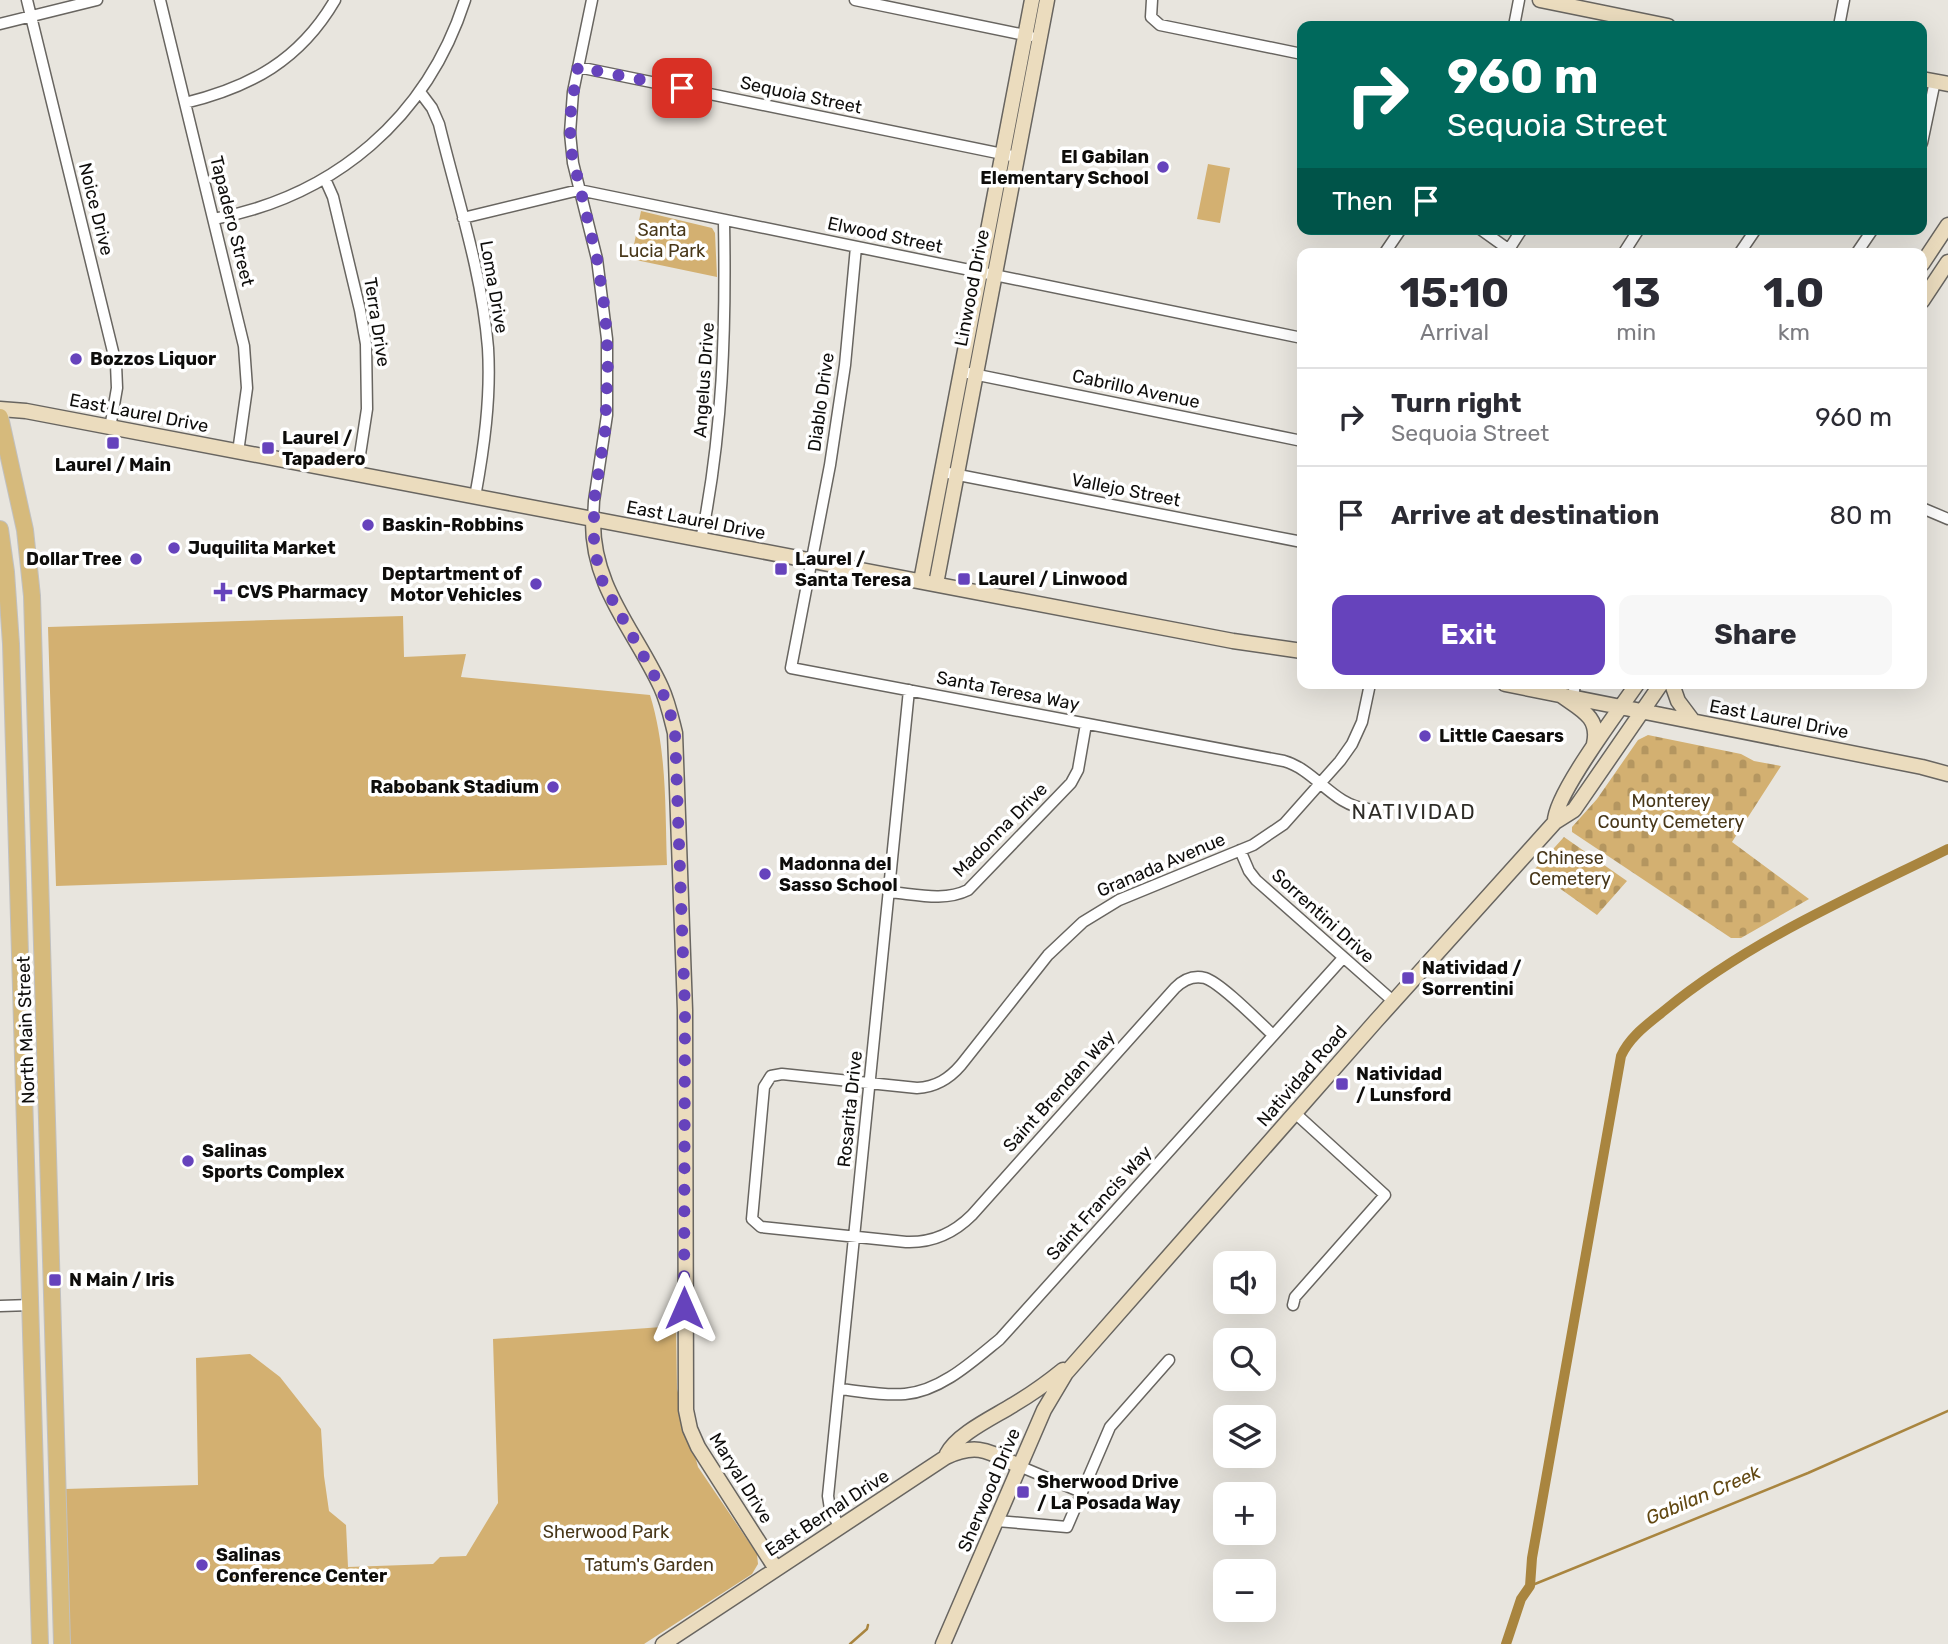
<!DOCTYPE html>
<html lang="en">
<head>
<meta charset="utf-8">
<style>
  :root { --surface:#fff; --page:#f7f7f7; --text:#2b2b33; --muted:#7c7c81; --line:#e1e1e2; --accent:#6643bc }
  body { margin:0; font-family:Rubik,sans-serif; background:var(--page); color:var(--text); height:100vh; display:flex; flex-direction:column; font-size:26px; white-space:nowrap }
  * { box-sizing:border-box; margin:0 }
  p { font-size:23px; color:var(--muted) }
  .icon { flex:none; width:38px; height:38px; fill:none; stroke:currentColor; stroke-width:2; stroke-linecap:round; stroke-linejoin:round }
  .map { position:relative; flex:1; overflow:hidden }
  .sheet { position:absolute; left:1297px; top:248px; width:630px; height:441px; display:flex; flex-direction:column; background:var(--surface); border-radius:14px; box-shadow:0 7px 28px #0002 }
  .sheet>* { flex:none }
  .top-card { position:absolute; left:1297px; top:21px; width:630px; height:214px; border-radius:14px; box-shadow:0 7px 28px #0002; background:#00695c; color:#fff; overflow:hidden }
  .buttons { position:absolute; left:1213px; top:1251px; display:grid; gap:14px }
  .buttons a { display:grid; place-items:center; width:63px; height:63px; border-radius:14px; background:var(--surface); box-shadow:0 7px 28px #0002; font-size:35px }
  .pin { position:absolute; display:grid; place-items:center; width:60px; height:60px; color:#fff; margin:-30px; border-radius:14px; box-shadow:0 4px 10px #0006 }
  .me { position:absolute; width:77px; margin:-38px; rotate:0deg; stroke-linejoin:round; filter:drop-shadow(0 0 5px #0008) }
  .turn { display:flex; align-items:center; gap:24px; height:147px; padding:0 35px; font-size:32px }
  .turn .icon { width:91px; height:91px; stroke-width:2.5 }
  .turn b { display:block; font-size:49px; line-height:60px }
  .then { display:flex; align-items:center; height:66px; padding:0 35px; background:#0003; gap:14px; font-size:26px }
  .eta { display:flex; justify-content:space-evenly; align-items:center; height:119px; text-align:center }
  .eta b { font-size:42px; font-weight:700; line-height:49px }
  .action { display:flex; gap:14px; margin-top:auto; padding:14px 35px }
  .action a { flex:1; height:80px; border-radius:14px; background:var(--accent); color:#fff; font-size:28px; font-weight:700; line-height:80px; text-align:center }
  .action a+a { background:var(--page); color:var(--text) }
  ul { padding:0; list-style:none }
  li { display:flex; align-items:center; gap:21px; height:98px; padding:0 35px; border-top:2px solid var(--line) }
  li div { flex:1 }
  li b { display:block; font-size:26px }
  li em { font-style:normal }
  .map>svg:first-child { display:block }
</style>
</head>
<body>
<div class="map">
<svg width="1948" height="1644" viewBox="0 0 1948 1644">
  <defs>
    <pattern id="cemetery-stones" width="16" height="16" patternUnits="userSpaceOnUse" patternTransform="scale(1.75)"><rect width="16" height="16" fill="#d3b071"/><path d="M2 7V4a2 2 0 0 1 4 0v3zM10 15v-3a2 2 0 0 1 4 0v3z" fill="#b49660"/></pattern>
  </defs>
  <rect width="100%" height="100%" fill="#e8e5de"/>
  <!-- cemetery -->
  <path fill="url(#cemetery-stones)" d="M1648 735 1741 754 1754 761 1781 766 1732 842 1809 899 1741 938H1731L1572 832V827L1597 799 1638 740Z
    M1564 837 1627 881 1597 915 1534 870Z"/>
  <!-- park -->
  <path fill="#d3b071" d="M1208 164 1230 168 1220 223 1197 219Z
    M641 211 712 228 715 233 717 277 631 259Z
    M403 616 404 657 466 654 461 677 650 695C667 750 665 807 667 865L56 886 48 627Z
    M676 1326 677 1389 698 1467 757 1554 758 1564 752 1574 644 1644H69L65 1489 198 1485 196 1358 250 1354 280 1377 321 1429 324 1476 329 1511 346 1525 348 1567 433 1564 440 1557 466 1556 498 1503 493 1339Z"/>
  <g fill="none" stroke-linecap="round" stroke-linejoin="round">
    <!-- stream -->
    <path stroke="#a9853f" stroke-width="2.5" d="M1530 1586 1808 1473 1948 1411
      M850 1644 867 1629 868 1625"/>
    <!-- canal -->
    <path stroke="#a9853f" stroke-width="10" d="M1506 1644 1521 1599 1530 1586 1532 1558 1621 1056C1630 1036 1648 1024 1665 1010 1749 941 1851 897 1948 849"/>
    <defs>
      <path id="street" d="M27 0 116 364 117 388 110 428
        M160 0 244 346 247 388 238 452
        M592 0 573 92 570 133 573 163 597 259 607 339V415L594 501 593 520
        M855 0 1030 36
        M1152 0 1151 17 1160 25 1302 54
        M0 24 97 0
        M1514 26 1519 0
        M1839 26 1844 0
        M578 67 1017 157
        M420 92 432 108 439 124C457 198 482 272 488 348 491 398 484 448 475 497
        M185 103C251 87 300 60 335 0
        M1922 143 1935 81
        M325 179 333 197 360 310 366 344 367 409 357 474
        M463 218 579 190 1302 338
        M214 219C335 196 427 118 465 0
        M1480 229 1515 254
        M856 247 845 365 830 465 791 668 1284 761C1316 770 1333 806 1368 809
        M1384 254 1401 229
        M1506 254 1522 229
        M1623 254 1639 229
        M1739 254 1756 229
        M1856 254 1873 229
        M968 373 1302 441
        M943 472 1302 542
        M1922 508 1948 519
        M701 540C723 432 726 330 724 221
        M1573 697 1575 684
        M1240 850 1249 871 1256 880 1393 1001
        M889 892C915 894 944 902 968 890L1071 783 1078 770 1086 724
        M1273 1035C1259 1022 1221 983 1205 978 1193 975 1183 980 1175 988L972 1215C953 1234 932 1243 906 1242L761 1227 752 1219 764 1087 771 1076 782 1074 917 1088C936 1087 949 1079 961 1065L1048 955 1083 922 1119 900 1253 845 1284 824 1340 761 1352 744 1362 722 1370 684
        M1293 1305 1295 1297 1385 1195 1295 1113
        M0 1306 31 1305
        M839 1389C860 1391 883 1396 905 1394 941 1391 973 1361 1000 1339L1343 958
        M1019 1466 1081 1492
        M997 1521 1067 1527 1110 1427 1169 1360
        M840 1528 830 1509 828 1496 909 690"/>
      <path id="secondary" d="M1540 0 1668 26
        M1922 79 1948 84
        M1922 264 1948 225
        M1922 301 1948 262
        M0 409 26 411 1233 641 1302 651
        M593 520C592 587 634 629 661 687 668 702 671 717 675 733L685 1010 686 1410 690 1429 698 1447 776 1569
        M921 581 1032 0
        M936 584 1047 0
        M1505 684 1922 767 1948 774
        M1672 684 1678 701 1693 721
        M1562 696C1582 710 1600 718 1594 744
        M1555 822C1553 797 1620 709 1637 684
        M947 1454C957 1434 994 1417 1013 1405 1030 1395 1047 1383 1063 1370
        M663 1644 946 1457C978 1442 989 1452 1019 1466
        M943 1644 1044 1410 1066 1373 1375 1022 1555 822 1574 810 1661 684"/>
      <path id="primary" d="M0 417 25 530 32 596 62 1644
        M0 529 6 572 11 644 40 1644"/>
    </defs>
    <!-- street casing -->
    <use href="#street" stroke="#686560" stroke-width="13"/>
    <!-- secondary casing -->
    <use href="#secondary" stroke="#686560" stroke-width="17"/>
    <!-- primary casing -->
    <use href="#primary" stroke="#c0c0c0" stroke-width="18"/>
    <!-- street -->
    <use href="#street" stroke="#fff" stroke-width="10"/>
    <!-- secondary -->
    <use href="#secondary" stroke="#ebdcbe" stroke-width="14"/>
    <!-- primary -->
    <use href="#primary" stroke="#d6ba7c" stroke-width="16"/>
  </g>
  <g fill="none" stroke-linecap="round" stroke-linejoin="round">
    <!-- route -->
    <path stroke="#6643bc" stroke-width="12" stroke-dasharray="0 21.6" d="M682 88 578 67 571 108 570 146 597 259 605 310 608 360 605 431 594 501V549L603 583 659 684 669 708 675 733 685 1010 684 1308"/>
  </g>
  <!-- markers -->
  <g fill="#6643bc" stroke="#fff" stroke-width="2.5">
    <circle cx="1163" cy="167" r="7"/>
    <circle cx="76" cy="359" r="7"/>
    <rect x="106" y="436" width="14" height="14" rx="3.5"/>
    <rect x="261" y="441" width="14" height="14" rx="3.5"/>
    <circle cx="368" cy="525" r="7"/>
    <circle cx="174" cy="548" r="7"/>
    <circle cx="136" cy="559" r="7"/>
    <rect x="774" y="562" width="14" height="14" rx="3.5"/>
    <rect x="957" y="572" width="14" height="14" rx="3.5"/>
    <circle cx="536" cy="584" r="7"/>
    <path d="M219.5 581.5h7v7h7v7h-7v7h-7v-7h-7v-7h7z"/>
    <circle cx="1425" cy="736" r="7"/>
    <circle cx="553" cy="787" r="7"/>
    <circle cx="765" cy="874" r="7"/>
    <rect x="1401" y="971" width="14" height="14" rx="3.5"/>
    <rect x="1335" y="1077" width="14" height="14" rx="3.5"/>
    <circle cx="188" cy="1161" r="7"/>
    <rect x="48" y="1273" width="14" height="14" rx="3.5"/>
    <rect x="1016" y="1485" width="14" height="14" rx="3.5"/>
    <circle cx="202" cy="1565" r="7"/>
  </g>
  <g text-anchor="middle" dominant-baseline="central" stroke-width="7" stroke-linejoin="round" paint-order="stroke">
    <!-- street labels -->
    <g font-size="18" fill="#0e0d0b" stroke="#fff">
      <text transform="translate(801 95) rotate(12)">Sequoia Street</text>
      <text transform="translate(96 209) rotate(76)">Noice Drive</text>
      <text transform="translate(232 221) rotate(76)">Tapadero Street</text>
      <text transform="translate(885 235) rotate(12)">Elwood Street</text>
      <text transform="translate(494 287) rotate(80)">Loma Drive</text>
      <text transform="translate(972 288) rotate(-79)">Linwood Drive</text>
      <text transform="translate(377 322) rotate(81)">Terra Drive</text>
      <text transform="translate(704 380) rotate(-86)">Angelus Drive</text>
      <text transform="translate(1136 389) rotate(12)">Cabrillo Avenue</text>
      <text transform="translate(821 402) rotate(-82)">Diablo Drive</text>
      <text transform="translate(139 413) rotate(11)">East Laurel Drive</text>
      <text transform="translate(1126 490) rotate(11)">Vallejo Street</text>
      <text transform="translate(696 520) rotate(11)">East Laurel Drive</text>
      <text transform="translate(1008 691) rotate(11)">Santa Teresa Way</text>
      <text transform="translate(1779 719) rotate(11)">East Laurel Drive</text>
      <text transform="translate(1000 830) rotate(-45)">Madonna Drive</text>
      <text transform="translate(1161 865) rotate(-23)">Granada Avenue</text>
      <text transform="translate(1323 916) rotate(42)">Sorrentini Drive</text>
      <text transform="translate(26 1030) rotate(-92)">North Main Street</text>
      <text transform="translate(1302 1076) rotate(-49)">Natividad Road</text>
      <text transform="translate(1059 1091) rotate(-48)">Saint Brendan Way</text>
      <text transform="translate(850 1109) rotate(-84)">Rosarita Drive</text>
      <text transform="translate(1099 1203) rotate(-48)">Saint Francis Way</text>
      <text transform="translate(741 1478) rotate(58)">Maryal Drive</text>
      <text transform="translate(989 1490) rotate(-67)">Sherwood Drive</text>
      <text transform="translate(827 1513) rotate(-33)">East Bernal Drive</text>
    </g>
    <!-- poi labels -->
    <g font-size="18" font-weight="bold" fill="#0e0d0b" stroke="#fff" text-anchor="start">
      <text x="1149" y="157" text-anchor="end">El Gabilan<tspan x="1149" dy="21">Elementary School</tspan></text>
      <text x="90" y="359">Bozzos Liquor</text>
      <text x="282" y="438">Laurel /<tspan x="282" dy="21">Tapadero</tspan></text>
      <text x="113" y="465" text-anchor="middle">Laurel / Main</text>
      <text x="382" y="525">Baskin-Robbins</text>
      <text x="188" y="548">Juquilita Market</text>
      <text x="122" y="559" text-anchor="end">Dollar Tree</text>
      <text x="795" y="559">Laurel /<tspan x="795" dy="21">Santa Teresa</tspan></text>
      <text x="522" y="574" text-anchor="end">Deptartment of<tspan x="522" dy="21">Motor Vehicles</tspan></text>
      <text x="978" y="579">Laurel / Linwood</text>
      <text x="237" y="592">CVS Pharmacy</text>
      <text x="1439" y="736">Little Caesars</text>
      <text x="539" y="787" text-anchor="end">Rabobank Stadium</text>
      <text x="779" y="864">Madonna del<tspan x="779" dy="21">Sasso School</tspan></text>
      <text x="1422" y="968">Natividad /<tspan x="1422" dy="21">Sorrentini</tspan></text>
      <text x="1356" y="1074">Natividad<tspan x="1356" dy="21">/ Lunsford</tspan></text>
      <text x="202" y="1151">Salinas<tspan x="202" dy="21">Sports Complex</tspan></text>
      <text x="69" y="1280">N Main / Iris</text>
      <text x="1037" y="1482">Sherwood Drive<tspan x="1037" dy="21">/ La Posada Way</tspan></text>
      <text x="216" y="1555">Salinas<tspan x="216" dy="21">Conference Center</tspan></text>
    </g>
    <!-- park labels -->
    <g font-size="18" fill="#483719" stroke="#fff">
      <text x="662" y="230">Santa<tspan x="662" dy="21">Lucia Park</tspan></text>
      <text x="1671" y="801">Monterey<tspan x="1671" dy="21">County Cemetery</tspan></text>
      <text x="1570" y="858">Chinese<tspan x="1570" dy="21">Cemetery</tspan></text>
      <text x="606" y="1532">Sherwood Park</text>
      <text x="649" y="1565">Tatum's Garden</text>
    </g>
    <!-- water labels -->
    <g font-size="19" font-style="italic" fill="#624812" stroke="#fff">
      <text transform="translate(1703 1495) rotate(-23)">Gabilan Creek</text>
    </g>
    <!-- quarter labels -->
    <g font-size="21" letter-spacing="2" fill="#2e2c27" stroke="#fff">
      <text x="1414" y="811">NATIVIDAD</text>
    </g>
  </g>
</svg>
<div class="buttons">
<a><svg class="icon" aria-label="sound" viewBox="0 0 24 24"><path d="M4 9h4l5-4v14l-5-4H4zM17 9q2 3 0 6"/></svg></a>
<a><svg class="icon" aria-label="search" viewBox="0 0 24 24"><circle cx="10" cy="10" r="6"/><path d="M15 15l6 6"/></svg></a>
<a><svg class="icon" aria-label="layers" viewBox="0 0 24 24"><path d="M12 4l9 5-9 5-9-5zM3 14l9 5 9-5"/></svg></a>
<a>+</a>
<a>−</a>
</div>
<div class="pin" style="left:682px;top:88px;background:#d93025"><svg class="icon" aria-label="arrive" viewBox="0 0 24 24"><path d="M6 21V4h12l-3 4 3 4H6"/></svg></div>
<svg class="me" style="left:684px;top:1308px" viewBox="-20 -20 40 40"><path d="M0-17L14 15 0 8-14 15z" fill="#6643bc" stroke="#fff" stroke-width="4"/></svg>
<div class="top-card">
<div class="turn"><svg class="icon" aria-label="right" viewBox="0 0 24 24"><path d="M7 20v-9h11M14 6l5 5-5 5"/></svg><div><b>960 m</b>Sequoia Street</div></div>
<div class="then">Then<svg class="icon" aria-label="arrive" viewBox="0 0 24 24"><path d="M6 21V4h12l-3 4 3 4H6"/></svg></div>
</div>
<section class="sheet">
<div class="eta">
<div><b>15:10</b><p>Arrival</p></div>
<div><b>13</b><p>min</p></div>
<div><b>1.0</b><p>km</p></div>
</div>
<ul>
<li><svg class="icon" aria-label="right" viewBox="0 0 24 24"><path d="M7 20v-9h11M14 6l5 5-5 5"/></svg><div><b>Turn right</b><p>Sequoia Street</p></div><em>960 m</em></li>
<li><svg class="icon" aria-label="arrive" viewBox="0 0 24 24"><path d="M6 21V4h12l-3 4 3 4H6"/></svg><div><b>Arrive at destination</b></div><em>80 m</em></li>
</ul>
<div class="action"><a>Exit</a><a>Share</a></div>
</section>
</div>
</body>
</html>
